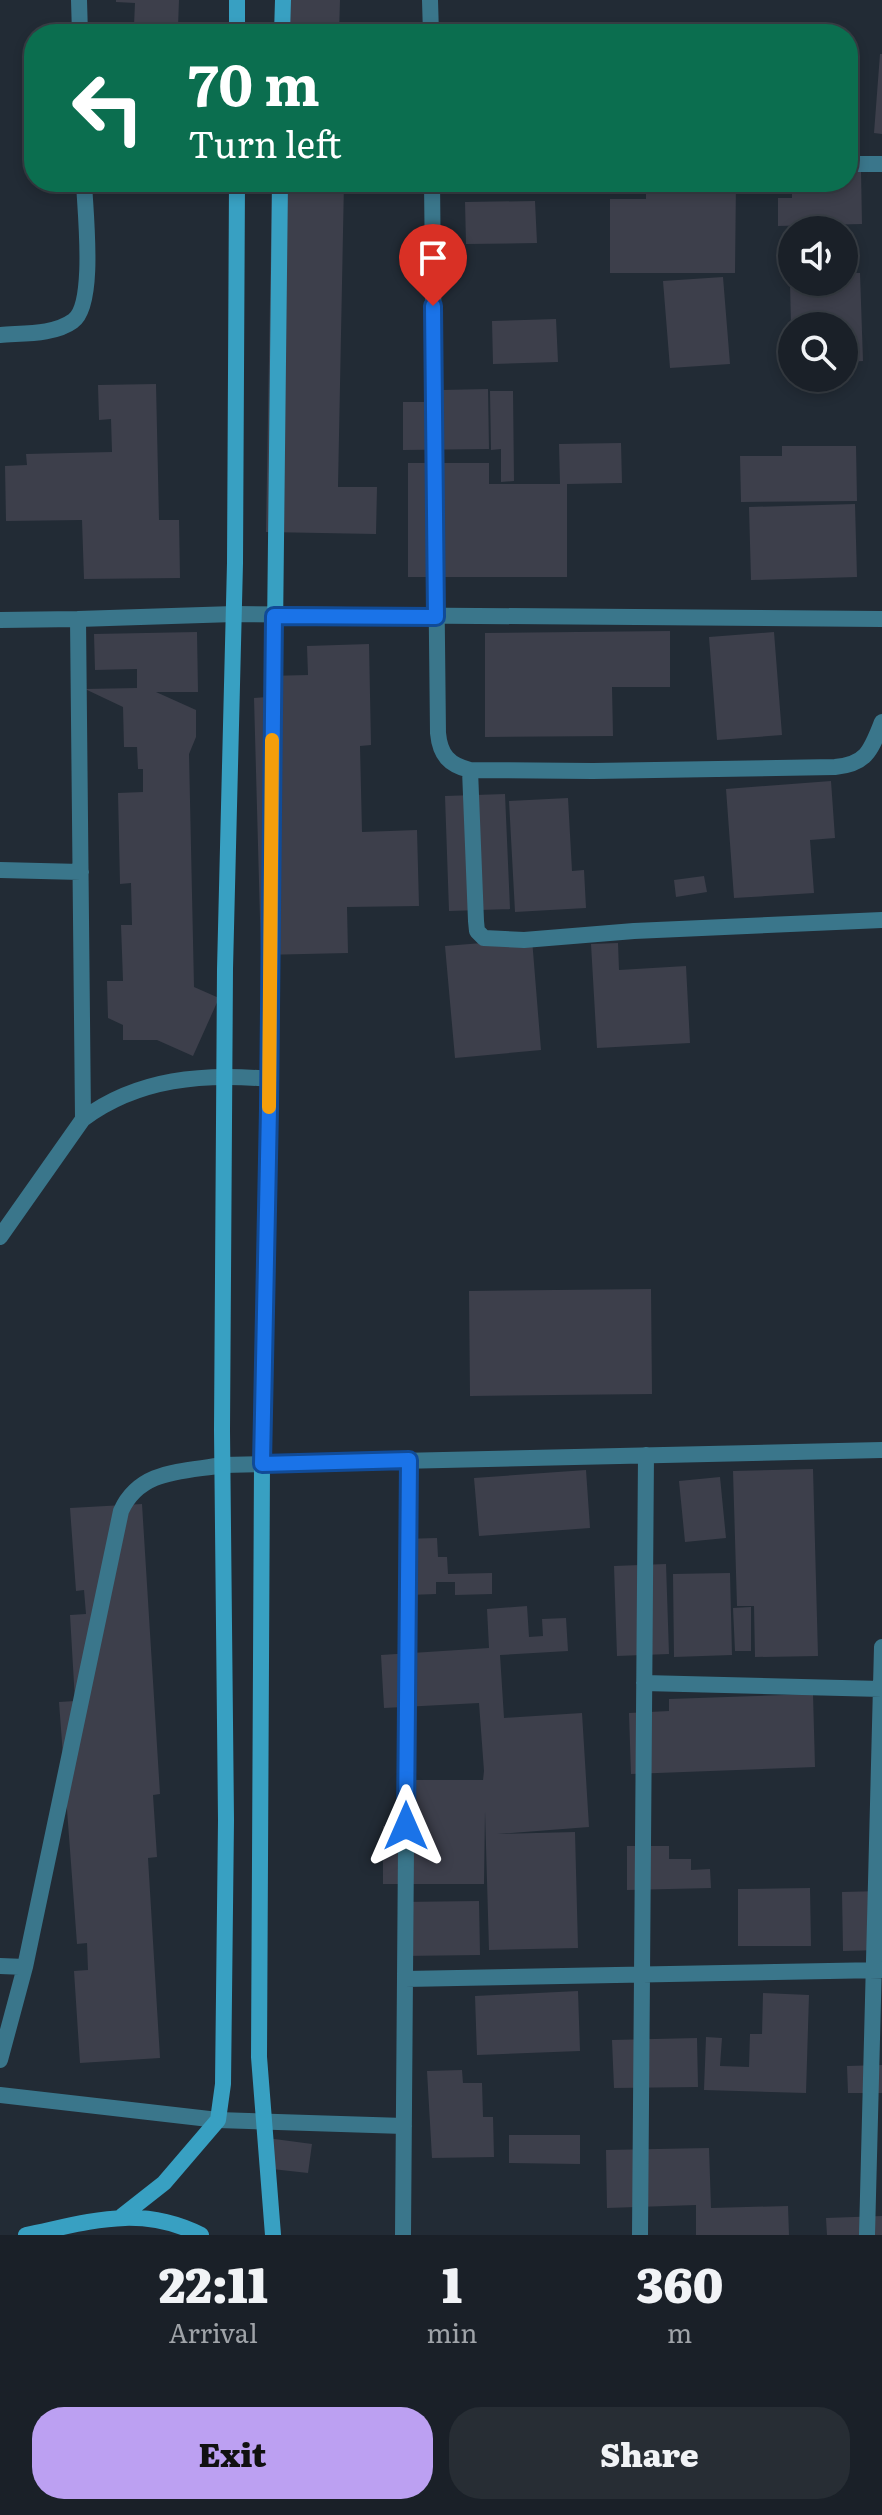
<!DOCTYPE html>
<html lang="en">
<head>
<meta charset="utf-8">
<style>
  :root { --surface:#1a2028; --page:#272d34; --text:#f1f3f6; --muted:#9fa3a8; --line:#383e45; --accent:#bca0f2 }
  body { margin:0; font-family:Literata,serif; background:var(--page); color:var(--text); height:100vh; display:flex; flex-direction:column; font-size:30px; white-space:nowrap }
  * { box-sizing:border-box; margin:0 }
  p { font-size:26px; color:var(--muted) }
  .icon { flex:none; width:44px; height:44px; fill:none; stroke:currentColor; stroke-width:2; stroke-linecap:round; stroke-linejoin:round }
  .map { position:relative; height:2235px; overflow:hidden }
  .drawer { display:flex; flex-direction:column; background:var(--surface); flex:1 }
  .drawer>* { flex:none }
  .hud { position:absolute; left:24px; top:24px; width:834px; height:168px; border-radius:32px; box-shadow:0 4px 12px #0003,0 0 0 2px var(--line); background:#0b6e4f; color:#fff; overflow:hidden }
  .fabs { position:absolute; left:778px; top:216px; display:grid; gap:16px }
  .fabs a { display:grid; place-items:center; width:80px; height:80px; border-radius:50%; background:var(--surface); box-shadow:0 4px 12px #0003,0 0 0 2px var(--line); font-size:40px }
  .pin { position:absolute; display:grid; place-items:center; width:68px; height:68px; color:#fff; margin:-82px -34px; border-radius:50% 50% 50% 0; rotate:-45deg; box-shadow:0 0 8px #0007 }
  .pin .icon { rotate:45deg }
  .me { position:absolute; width:88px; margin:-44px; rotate:0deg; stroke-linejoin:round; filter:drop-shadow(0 0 6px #0008) }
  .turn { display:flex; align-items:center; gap:28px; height:168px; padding:0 32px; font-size:36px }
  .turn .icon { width:104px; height:104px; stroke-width:2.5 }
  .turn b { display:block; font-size:56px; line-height:68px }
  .eta { display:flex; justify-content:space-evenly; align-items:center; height:136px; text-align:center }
  .eta b { font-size:48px; font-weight:800; line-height:56px }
  .primary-button { display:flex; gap:16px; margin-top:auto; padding:16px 32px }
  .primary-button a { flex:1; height:92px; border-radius:32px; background:var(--accent); color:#111; font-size:32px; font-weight:800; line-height:92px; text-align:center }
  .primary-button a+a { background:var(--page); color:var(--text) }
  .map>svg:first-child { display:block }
</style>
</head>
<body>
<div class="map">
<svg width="882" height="2235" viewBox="0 0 882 2235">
  <rect width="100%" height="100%" fill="#222b35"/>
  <!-- building -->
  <path fill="#3d3f4b" d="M116 0H179L178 27 134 25 135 3 116 2Z
    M275 0H340L339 34H275Z
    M880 54H882V134L874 133Z
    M848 171H861L862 224 778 226V198H792V182H848Z
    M272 182H344L338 487H377L376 534 266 532Z
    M646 182H736L735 273H610V199H646Z
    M535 201 537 243 466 244 465 202Z
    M844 273H860L863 361 844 362V326H791L790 282H844Z
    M723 277 730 364 670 368 663 281Z
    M556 319 558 362 493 364 492 321Z
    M156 384 159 520H179L180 578 84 579 82 520 6 521 5 466 27 465 26 454 112 452 111 419 99 420 98 385Z
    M488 389 489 449 403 450V402H442V390Z
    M490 391H513L514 481 501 482V449L491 450Z
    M621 443 622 483 567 484V577H408V463H489V484H560L559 444Z
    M782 446H856L857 501 741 502 740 456H782Z
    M855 504 857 577 751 580 749 507Z
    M670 631V687H612L613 736 485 737V633Z
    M197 632 198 692H156L196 710V737L189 754 194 987 219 998 193 1056 157 1040H123V1025L108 1018 107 981H123L121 925H132L131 883 120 884 118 793 143 792V769H138L137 747H124L123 707 85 689 137 688V669L95 670 94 634Z
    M774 632 782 735 717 740 709 637Z
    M369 644 371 745 360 746 362 832 417 830 419 906 347 907 348 953 261 955 254 698 267 697V676L308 675 307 646Z
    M831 781 835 838 810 840 814 893 734 898 726 789Z
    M505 794 510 909 449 911 445 796Z
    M568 798 572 871 584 870 586 908 515 912 509 801Z
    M704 876 707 892 676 897 674 880Z
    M532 939 541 1050 455 1058 445 946Z
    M618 943 619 970 686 966 690 1043 597 1048 591 944Z
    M651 1289 652 1394 470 1396 469 1291Z
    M813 1469 818 1656 755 1657 754 1606H737L733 1471Z
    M586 1470 590 1528 479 1536 474 1478Z
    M720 1477 726 1538 685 1542 679 1481Z
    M142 1504 160 1794 153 1795 157 1857 148 1858 160 2058 80 2063 74 1971 88 1970 87 1943 77 1944 59 1702 75 1701 70 1615 86 1614 84 1590 76 1591 70 1508Z
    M437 1538 438 1557H447L448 1574 492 1573V1594L455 1595V1582H436V1594L409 1595 401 1539Z
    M666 1564 669 1654 617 1656 614 1566Z
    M730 1573 732 1655 674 1657 673 1574Z
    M527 1606 529 1637 543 1636 542 1619 566 1618 568 1651 500 1655 504 1718 582 1713 589 1827 497 1834 575 1832 578 1948 489 1950 485 1811 484 1884H383V1826H399V1780H483L484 1771 479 1703 384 1708 381 1655 489 1648 487 1609Z
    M751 1607V1651H735L733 1608Z
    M813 1694 815 1767 631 1774 629 1713 669 1711V1699Z
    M627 1846H669V1859H691V1870L710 1869 711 1888 627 1890Z
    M810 1888 811 1946H738V1889Z
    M882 1891V1950L843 1951 842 1892Z
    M479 1901 480 1955 402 1956 401 1902Z
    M578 1991 580 2051 477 2055 475 1996Z
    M763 1993 809 1995 806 2093 704 2090 706 2037 722 2038 720 2066 749 2067 750 2034H762Z
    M697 2038 698 2087 614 2088 612 2040Z
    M882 2065V2093H848L847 2066Z
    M462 2070 463 2083H482L483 2117H493L494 2157 432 2158 427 2071Z
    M509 2135H580V2164L509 2163Z
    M267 2138 312 2144 308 2173 263 2168Z
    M709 2148 711 2208 788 2206 789 2235H696V2205L607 2208 606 2150Z
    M882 2216V2235H827L826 2218Z"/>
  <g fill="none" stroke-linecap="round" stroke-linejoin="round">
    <!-- street -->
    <path stroke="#3a768b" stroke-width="16" d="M79 0 80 34
      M430 0 431 34
      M848 164H882
      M432 182 438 733C440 755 449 765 470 770L593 771 835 767C867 764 871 750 882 722
      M0 335C22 333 54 335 73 321 96 305 85 211 84 182
      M0 620 78 619
      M470 770 476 921 477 931 484 938 524 940 634 931 882 920
      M0 870 81 872
      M83 1119 78 619 234 614 882 619
      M0 1237 83 1119C138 1078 204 1073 270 1079
      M644 1683 882 1689
      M0 1966 25 1967 121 1511C140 1469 183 1472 223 1465L882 1450
      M405 1979 882 1970
      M0 2060 25 1967
      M0 2095 218 2120 404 2126
      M403 2235 409 1460
      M640 2235 646 1455
      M867 2235 882 1647"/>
    <!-- secondary -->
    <path stroke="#38a0c2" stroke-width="16" d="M237 34V0
      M282 34 283 0
      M122 2216 164 2183 218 2120 223 2084 226 1820 222 1430 225 969 235 563 237 182
      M26 2235C89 2222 139 2204 201 2235
      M273 2235 259 2057 262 1464 270 1079 280 182"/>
  </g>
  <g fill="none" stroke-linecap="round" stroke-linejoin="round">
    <defs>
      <path id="route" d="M406 1826 409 1460 262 1464 269 1108 274 616 436 617 433 306"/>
    </defs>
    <!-- route casing -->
    <use href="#route" stroke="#114b97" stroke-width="20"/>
    <!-- route -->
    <use href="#route" stroke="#1a73e8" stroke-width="14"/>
    <!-- slow -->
    <path stroke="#f59e0b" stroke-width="14" d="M269 1107 272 740"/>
  </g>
</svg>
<div class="fabs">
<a><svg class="icon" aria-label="sound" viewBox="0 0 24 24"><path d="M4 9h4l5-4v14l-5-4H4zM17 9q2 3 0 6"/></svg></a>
<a><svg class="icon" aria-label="search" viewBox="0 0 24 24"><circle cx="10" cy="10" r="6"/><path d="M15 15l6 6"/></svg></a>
</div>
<div class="pin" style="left:433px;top:306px;background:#d93025"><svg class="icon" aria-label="arrive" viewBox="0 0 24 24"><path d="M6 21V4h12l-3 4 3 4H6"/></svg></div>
<svg class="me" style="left:406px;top:1826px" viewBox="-20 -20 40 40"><path d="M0-17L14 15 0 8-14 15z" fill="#1a73e8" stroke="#fff" stroke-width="4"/></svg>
<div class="hud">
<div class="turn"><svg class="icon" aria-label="left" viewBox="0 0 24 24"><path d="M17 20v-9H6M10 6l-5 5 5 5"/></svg><div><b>70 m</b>Turn left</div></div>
</div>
</div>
<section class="drawer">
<div class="eta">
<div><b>22:11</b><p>Arrival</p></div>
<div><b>1</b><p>min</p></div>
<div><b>360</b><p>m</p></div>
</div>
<div class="primary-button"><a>Exit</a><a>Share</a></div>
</section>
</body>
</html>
